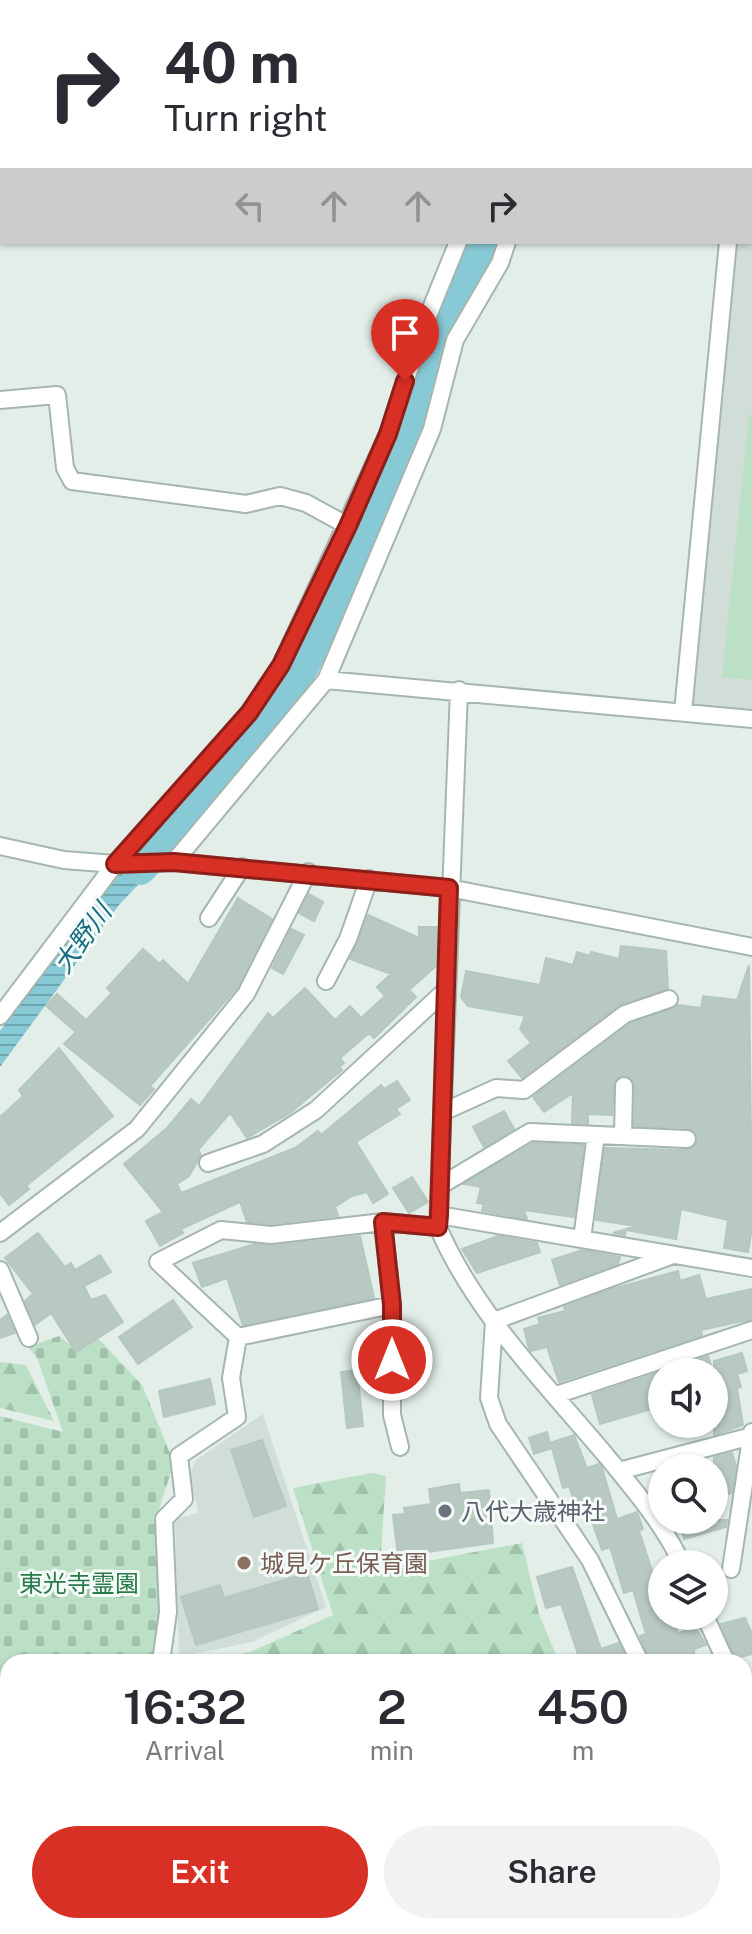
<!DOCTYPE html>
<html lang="en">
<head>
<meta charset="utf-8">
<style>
  :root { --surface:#fff; --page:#f2f2f3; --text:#2b2b33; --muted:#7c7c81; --accent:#d93025 }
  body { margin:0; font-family:"Public Sans","Noto Sans JP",sans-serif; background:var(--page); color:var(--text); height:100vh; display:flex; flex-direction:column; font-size:30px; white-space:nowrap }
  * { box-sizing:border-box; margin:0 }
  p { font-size:26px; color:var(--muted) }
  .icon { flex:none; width:44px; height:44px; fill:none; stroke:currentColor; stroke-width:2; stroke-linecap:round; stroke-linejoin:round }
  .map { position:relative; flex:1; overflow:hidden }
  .details { position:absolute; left:0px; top:1654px; width:752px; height:280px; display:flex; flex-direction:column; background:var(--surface); border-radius:24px 24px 0 0; box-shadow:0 2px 6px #0004 }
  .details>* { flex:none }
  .banner { position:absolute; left:0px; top:0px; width:752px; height:244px; box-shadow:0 2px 6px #0004; background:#fff; color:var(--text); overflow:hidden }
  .fabs { position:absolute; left:648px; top:1358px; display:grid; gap:16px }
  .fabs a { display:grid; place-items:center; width:80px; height:80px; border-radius:50%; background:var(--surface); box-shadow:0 2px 6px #0004; font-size:40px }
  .pin { position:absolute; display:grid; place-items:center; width:68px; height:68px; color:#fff; margin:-82px -34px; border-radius:50% 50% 50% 0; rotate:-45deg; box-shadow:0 0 8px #0007 }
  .pin .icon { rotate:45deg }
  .me { position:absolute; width:88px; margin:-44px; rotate:0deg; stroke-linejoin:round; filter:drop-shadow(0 0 6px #0008) }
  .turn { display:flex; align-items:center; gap:28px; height:168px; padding:0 32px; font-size:36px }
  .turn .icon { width:104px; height:104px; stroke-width:2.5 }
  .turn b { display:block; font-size:56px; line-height:68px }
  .lanes { display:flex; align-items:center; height:76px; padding:0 32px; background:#0003; justify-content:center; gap:40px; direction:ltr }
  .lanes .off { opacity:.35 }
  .eta { display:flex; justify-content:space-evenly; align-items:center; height:136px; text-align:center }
  .eta b { font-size:48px; font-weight:600; line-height:56px }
  .action { display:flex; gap:16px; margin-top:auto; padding:16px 32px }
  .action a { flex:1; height:92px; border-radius:48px; background:var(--accent); color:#fff; font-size:32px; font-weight:600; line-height:92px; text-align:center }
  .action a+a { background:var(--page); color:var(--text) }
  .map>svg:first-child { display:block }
</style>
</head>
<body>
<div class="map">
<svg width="752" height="1934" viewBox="0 0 752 1934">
  <defs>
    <pattern id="forest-firs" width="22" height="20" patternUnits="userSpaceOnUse" patternTransform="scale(2)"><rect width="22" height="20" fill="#bbe0c5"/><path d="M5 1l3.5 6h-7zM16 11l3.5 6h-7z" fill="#a0c1aa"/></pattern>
    <pattern id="cemetery-stones" width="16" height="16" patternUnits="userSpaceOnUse" patternTransform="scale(2)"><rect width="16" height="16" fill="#bbe0c5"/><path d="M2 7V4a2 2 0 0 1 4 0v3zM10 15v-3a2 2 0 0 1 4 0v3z" fill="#a0c1aa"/></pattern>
    <pattern id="water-rules" width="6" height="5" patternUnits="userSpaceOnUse" patternTransform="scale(2)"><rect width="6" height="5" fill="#88c9d6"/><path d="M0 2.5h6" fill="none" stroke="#6fa5af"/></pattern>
  </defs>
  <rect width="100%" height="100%" fill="#e3eee9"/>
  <!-- built -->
  <path fill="#d1ded8" d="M752 49V712L691 706 733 242H750Z
    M263 1414 326 1607 252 1642 179 1657 175 1519 198 1513 190 1474 196 1460Z"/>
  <!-- forest -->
  <path fill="url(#forest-firs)" d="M0 1362 26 1365 54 1421 0 1408Z
    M371 1473 386 1476 380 1570 522 1543 539 1614 559 1662H204L250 1652 333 1615 293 1488Z
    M8 1724V1926H457L460 1934H0V1727Z
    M752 1868V1934H693L699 1926H744V1872Z"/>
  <!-- cemetery -->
  <path fill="url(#cemetery-stones)" d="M59 1336 76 1349 96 1336 142 1385 174 1463 158 1512 159 1662H8V1716L0 1718V1416L63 1432 37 1358 28 1347Z"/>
  <!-- garden -->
  <path fill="#bbe0c5" d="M749 414 752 415V680L722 677Z"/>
  <!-- water -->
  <path fill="url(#water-rules)" d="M165 821 186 834 119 905 0 1067V1031L107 887Z"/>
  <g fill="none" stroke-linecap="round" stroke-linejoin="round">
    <!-- river -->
    <path stroke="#88c9d6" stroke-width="38" d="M568 0V2
      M139 866 201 801 276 711 383 507 442 330 480 242"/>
  </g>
  <!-- building -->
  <path fill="#b8c9c2" stroke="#b5c8c0" stroke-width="2" d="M309 894 323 902 314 921 299 913Z
    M238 898 272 919 237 988 150 1086 154 1089 140 1105 64 1044 76 1032 46 1006 57 994 86 1020 112 993 107 988 143 949 160 964 163 960 188 984Z
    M368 915 419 938V927H438L436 966 409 990 416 997 374 1038 369 1033 340 1058 344 1063 339 1067 342 1070 290 1113 247 1138 230 1113 198 1150 201 1155 189 1176 177 1184 181 1193 295 1148 318 1131 321 1135 381 1085 384 1089 397 1081 410 1100 396 1109 400 1114 356 1142 388 1194 373 1203 367 1192 352 1196 335 1207 338 1216 271 1224 247 1222 240 1202 181 1229 183 1233 160 1246 146 1221 163 1212 124 1164 167 1128 191 1099 199 1106 268 1013 273 1018 305 988 335 1020 350 1006 361 1018 385 996 377 987 391 974 350 959Z
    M291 929 304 935 283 974 272 968Z
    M621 946 666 951 668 988 619 1005 522 1078 508 1061 531 1043 520 1029 525 1016 468 1006 461 997 466 971 540 985 546 958 573 965 577 952 590 956 591 952 619 959Z
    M749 965 752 1228 748 1252 724 1248 728 1220 681 1209 676 1239 626 1230 625 1235 613 1233 636 1226 596 1220 605 1148 687 1150 697 1144 696 1133 687 1128 634 1126 635 1085 625 1075 614 1081 612 1115 588 1114V1124L572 1123 573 1093 544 1112 533 1097 630 1024 678 1005 701 1008 703 996 737 1000Z
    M59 1048 113 1116 26 1186 29 1189 9 1205 0 1193V1117L23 1096 19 1090Z
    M504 1111 514 1129 484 1147 473 1127Z
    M533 1143 584 1145 574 1217 524 1210 527 1219 482 1211 484 1204 477 1203 481 1187 464 1184Z
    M412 1177 428 1202 409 1213 393 1188Z
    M38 1233 65 1267 71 1263 75 1270 100 1255 111 1272 84 1286 91 1300 105 1295 123 1322 76 1352 51 1313 35 1325 25 1301 33 1294 5 1258Z
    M360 1236 374 1298 243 1325 227 1278 202 1287 193 1263 255 1244 272 1246Z
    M498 1236 537 1243 540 1252 477 1273 462 1249Z
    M582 1250 620 1257 618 1264 560 1285 552 1260Z
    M678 1271 680 1281 699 1275 706 1299 752 1289V1319L701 1330 702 1335 559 1382 547 1347 531 1351 529 1349 524 1329 540 1324 538 1318 565 1311 564 1307 612 1289Z
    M173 1300 192 1327 138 1364 119 1337Z
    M7 1315 15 1333 0 1338V1320Z
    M742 1353 747 1371 737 1374 741 1387 737 1388 743 1425 714 1435V1361Z
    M708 1356 713 1372H662V1406L600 1424 592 1395Z
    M357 1370 363 1426 347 1428 341 1372Z
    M210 1379 215 1404 164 1417 159 1391Z
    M547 1432 550 1443 574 1435 587 1468 599 1464 602 1468 617 1519 637 1512 643 1529 639 1531 662 1601V1616H672L678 1633 696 1628 706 1645 694 1649 695 1662H651L640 1636 646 1634 633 1590 624 1593 610 1547 602 1550 586 1505 576 1508 569 1486 563 1488 552 1448 534 1454 529 1438Z
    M262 1440 286 1506 254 1517 231 1450Z
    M732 1453 736 1466 732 1493 714 1498V1457Z
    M459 1484 460 1493 489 1490 493 1543 398 1556 393 1515 405 1514 404 1508 431 1504 429 1489Z
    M679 1520H727L726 1527 684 1539Z
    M572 1567 601 1649 619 1643 628 1662H573L579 1657 561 1604 546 1608 537 1577Z
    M307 1573 318 1609 196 1645 181 1597 220 1585 224 1598Z
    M745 1618 752 1634V1654L736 1658 721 1624Z"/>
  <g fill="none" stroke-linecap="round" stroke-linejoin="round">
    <defs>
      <path id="street" d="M319 0 320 2
        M124 2V0
        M590 2V0
        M750 18 752 0
        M0 207 2 204
        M0 400 57 395 65 468 72 481 246 504 280 496 306 503 348 526
        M326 680 752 719
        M459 690 438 1227C475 1314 548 1386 608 1458 635 1491 664 1525 682 1564
        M683 712 728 242
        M0 846 64 860 115 864 174 862 449 888 752 947
        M174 862 326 680 432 429 455 340 500 263 507 242
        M209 918 242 867
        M326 981 348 939 369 879
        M0 1016 115 864 249 713 281 665 388 434 423 328 458 242
        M443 1112 496 1088 524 1090 625 1014 669 999
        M623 1136 624 1086
        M208 1163 263 1144 316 1110 446 990
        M440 1186 530 1132 687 1139
        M439 1215 752 1268
        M0 1233 137 1129 246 994 308 872
        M582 1239 596 1135
        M0 1270 29 1338
        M392 1305V1415L400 1447
        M494 1321 489 1398 498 1424 590 1560 640 1662
        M494 1321 673 1255
        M238 1337 158 1262 221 1230 271 1235 383 1222
        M556 1395 752 1330
        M619 1471 752 1436
        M731 1569 752 1432
        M705 1616 726 1662
        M162 1655 168 1612 164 1519 184 1499 179 1456 237 1417 231 1378 238 1337 392 1305 383 1222 438 1227
        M744 1701 752 1717
        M473 1926 476 1934
        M630 1926 640 1934
        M683 1934 687 1926"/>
    </defs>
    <!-- street casing -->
    <use href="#street" stroke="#a5b6b0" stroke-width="20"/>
    <!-- street -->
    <use href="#street" stroke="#fff" stroke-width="16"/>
  </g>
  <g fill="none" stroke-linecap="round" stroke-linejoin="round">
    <defs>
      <path id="route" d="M392 1360V1305L383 1222 438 1227 439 1215 449 888 174 862 115 864 249 713 281 665 348 526 388 434 405 381"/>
    </defs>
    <!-- route casing -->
    <use href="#route" stroke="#8d1f18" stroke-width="20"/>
    <!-- route -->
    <use href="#route" stroke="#d93025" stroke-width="14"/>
  </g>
  <!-- markers -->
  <circle fill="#6b7280" stroke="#f4faf7" stroke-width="3" cx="445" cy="1511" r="8"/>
  <circle fill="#8d6e63" stroke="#f4faf7" stroke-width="3" cx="244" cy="1563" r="8"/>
  <g text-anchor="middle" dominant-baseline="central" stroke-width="6" stroke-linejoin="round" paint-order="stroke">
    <!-- worship labels -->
    <g font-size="24" fill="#5b616d" stroke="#f4faf7" text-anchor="start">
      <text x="461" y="1511">八代大歳神社</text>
    </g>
    <!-- education labels -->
    <g font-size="24" fill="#785e54" stroke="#f4faf7" text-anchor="start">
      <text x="260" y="1563">城見ケ丘保育園</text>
    </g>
    <!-- park labels -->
    <g font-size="24" fill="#297a49" stroke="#f4faf7">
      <text x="79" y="1583">東光寺霊園</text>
    </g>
    <!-- water labels -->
    <g font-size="26" font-style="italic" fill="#176e80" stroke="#f4faf7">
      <text transform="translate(82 938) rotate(-54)">大野川</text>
    </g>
  </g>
</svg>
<div class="fabs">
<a><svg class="icon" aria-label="sound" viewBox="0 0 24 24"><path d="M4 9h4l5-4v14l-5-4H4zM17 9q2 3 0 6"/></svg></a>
<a><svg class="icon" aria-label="search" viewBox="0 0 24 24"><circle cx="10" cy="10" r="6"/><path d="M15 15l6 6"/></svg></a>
<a><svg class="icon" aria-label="layers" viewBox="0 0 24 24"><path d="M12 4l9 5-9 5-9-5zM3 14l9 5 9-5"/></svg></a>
</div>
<div class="pin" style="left:405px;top:381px;background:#d93025"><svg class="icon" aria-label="arrive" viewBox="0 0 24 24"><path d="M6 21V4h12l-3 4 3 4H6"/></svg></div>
<svg class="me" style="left:392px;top:1360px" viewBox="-20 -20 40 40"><circle r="17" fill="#d93025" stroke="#fff" stroke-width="3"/><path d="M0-11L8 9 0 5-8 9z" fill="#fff"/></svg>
<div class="banner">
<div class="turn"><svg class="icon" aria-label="right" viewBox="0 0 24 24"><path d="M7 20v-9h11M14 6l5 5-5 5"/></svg><div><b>40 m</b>Turn right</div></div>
<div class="lanes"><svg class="icon off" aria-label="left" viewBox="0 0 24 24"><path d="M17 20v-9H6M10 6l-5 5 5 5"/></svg><svg class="icon off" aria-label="ahead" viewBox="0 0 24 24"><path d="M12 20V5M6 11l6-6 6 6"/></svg><svg class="icon off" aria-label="ahead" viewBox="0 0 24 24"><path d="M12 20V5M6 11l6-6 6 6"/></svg><svg class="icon" aria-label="right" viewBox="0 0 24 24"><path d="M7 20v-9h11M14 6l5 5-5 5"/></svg></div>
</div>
<section class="details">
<div class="eta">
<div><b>16:32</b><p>Arrival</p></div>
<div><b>2</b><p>min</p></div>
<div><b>450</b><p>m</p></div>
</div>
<div class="action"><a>Exit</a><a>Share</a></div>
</section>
</div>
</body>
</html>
